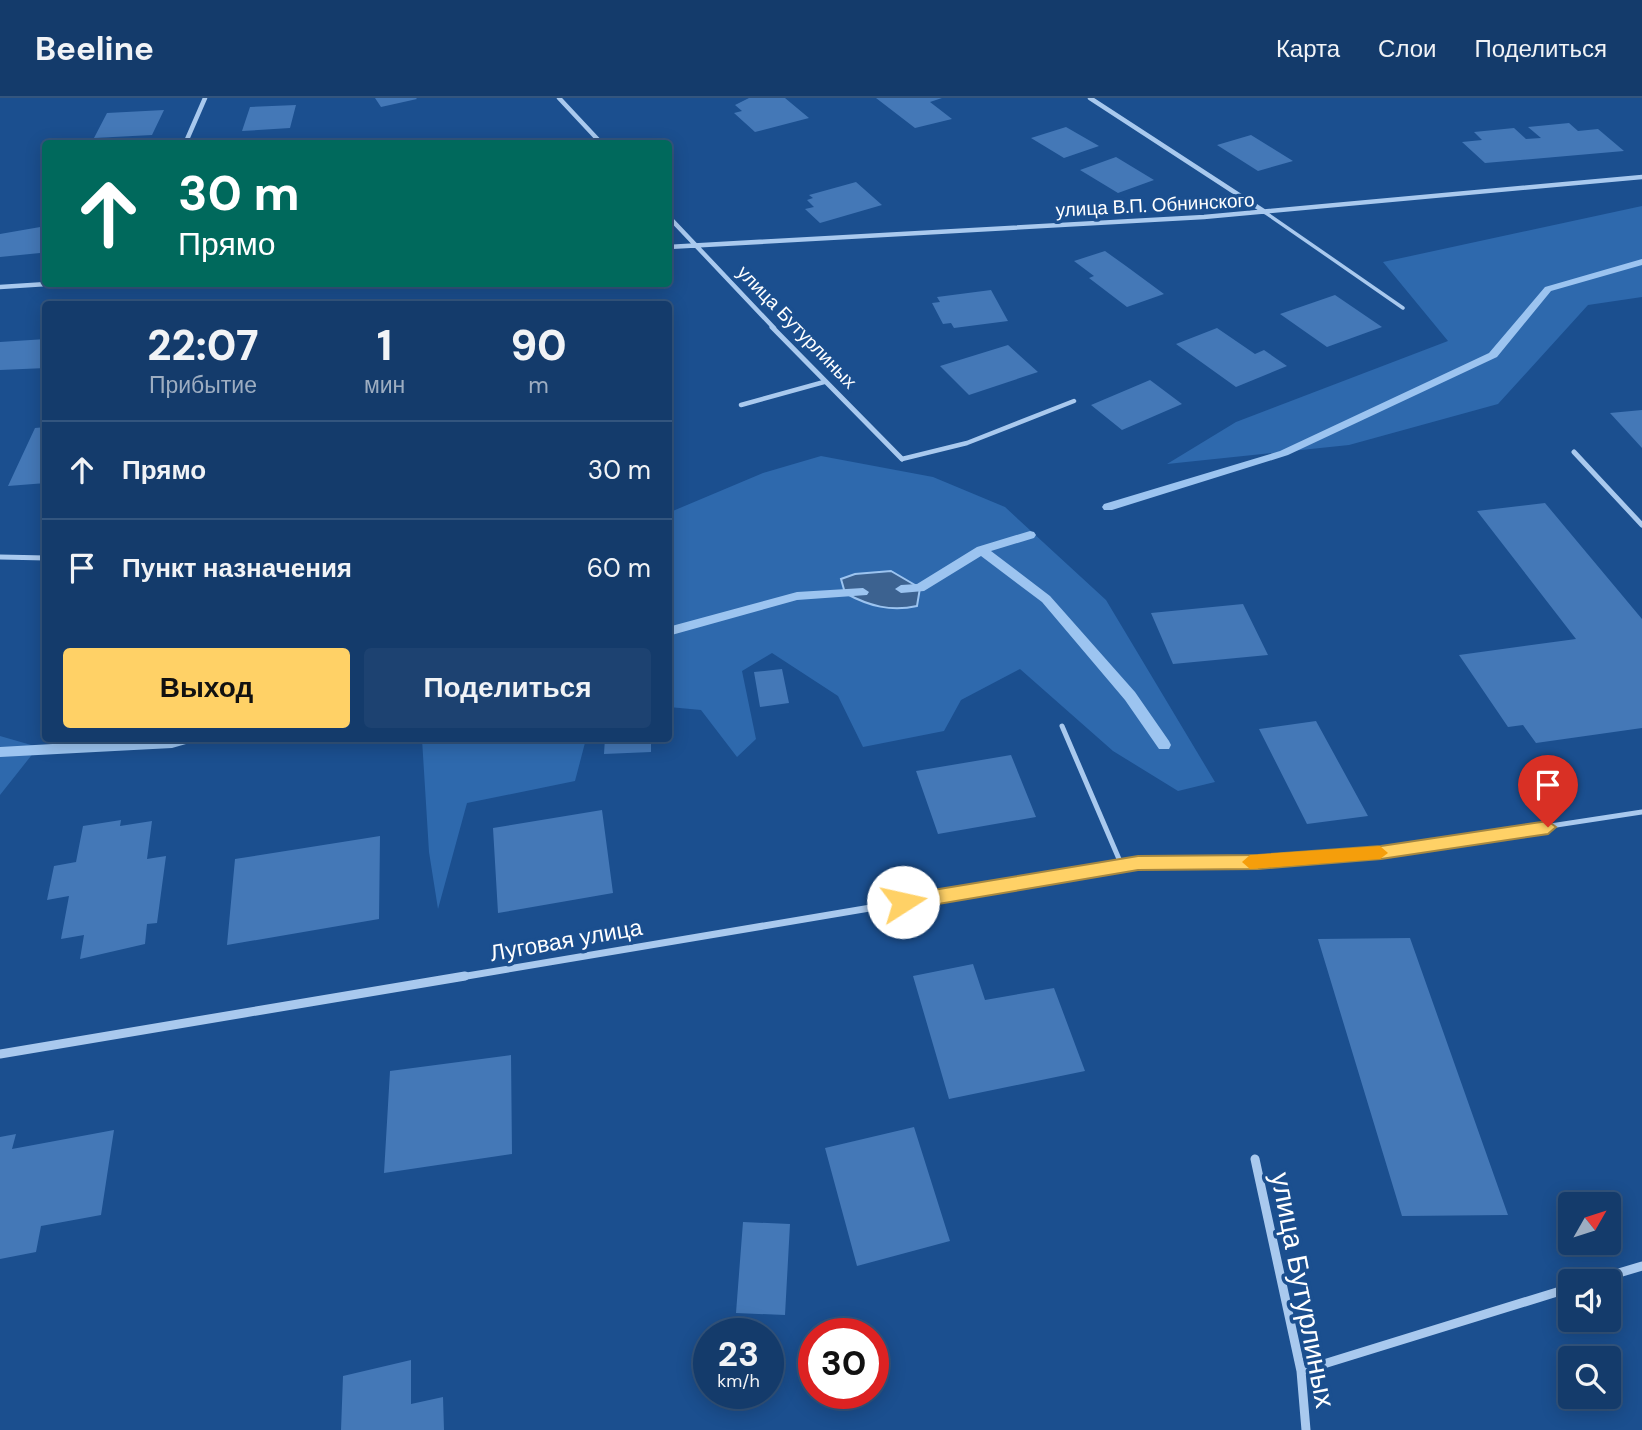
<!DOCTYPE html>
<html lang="ru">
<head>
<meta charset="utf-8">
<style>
  :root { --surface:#143b6b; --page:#1d4271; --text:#f1f3f6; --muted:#9dadc1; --line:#33557e; --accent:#ffd166 }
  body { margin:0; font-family:"DM Sans",sans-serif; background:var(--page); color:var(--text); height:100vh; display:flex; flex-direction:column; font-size:26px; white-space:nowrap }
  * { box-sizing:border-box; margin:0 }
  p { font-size:23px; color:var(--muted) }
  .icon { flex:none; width:38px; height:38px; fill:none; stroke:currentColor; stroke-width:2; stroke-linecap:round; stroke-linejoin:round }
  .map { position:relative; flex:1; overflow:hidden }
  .drawer { position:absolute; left:42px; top:203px; width:630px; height:441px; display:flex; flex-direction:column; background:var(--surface); border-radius:7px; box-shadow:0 4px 18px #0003,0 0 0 2px var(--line) }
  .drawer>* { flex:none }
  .top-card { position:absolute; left:42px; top:42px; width:630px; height:147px; border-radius:7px; box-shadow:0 4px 18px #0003,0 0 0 2px var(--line); background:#00695c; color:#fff; overflow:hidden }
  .needle { width:46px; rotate:51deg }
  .tools { position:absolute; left:1558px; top:1094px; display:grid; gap:14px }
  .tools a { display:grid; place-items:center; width:63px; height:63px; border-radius:7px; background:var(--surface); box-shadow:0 4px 18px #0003,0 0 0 2px var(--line); font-size:35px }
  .speed { position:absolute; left:693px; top:1220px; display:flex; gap:14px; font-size:35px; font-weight:700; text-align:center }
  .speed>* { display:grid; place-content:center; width:91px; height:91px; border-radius:50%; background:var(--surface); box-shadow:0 4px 18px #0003,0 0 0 2px var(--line); line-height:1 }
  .speed small { font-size:18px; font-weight:400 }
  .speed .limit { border:10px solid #d22; background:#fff; color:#111 }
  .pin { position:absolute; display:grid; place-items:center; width:60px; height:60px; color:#fff; margin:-72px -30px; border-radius:50% 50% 50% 0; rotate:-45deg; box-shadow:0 0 7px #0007 }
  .pin .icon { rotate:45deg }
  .me { position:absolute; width:77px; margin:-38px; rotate:80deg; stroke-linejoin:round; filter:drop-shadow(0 0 5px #0008) }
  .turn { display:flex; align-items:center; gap:24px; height:147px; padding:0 21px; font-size:32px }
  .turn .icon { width:91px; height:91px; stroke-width:2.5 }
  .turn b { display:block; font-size:49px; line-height:60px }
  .eta { display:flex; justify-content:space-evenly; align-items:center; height:119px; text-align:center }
  .eta b { font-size:42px; font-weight:800; line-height:49px }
  .button { display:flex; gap:14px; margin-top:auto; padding:14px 21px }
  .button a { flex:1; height:80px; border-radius:7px; background:var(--accent); color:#111; font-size:28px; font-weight:800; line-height:80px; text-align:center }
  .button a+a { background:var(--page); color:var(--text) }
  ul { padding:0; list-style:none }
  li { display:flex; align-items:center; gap:21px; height:98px; padding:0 21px; border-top:2px solid var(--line) }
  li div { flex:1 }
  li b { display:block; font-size:26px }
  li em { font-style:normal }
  header { display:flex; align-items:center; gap:42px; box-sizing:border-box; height:98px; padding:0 35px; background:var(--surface); border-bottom:2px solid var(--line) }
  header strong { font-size:33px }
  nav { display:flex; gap:38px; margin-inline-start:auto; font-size:24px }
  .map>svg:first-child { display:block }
</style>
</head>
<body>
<header>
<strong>Beeline</strong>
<nav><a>Карта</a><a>Слои</a><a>Поделиться</a></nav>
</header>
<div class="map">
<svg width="1642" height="1332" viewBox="0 0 1642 1332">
  <rect width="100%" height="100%" fill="#1b4f8f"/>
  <!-- green -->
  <path fill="#2e69ad" d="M1642 108V199L1588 207 1498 306 1349 347 1167 366 1236 324 1448 243 1383 164Z
    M821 358 933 379 1005 409 1106 502 1215 684 1178 693 1113 653 1020 571 961 602 944 633 863 649 838 598 772 555 742 573 756 641 737 659 701 612 669 609 668 415 763 375Z
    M0 638 38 649 0 697Z
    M422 641H586L575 683 467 705 438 811 429 754Z"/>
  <!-- water -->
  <path fill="#3c6290" stroke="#9cc4f0" stroke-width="2" d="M891 473 920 490 917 508C891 514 869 508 845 495L841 481 855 476Z"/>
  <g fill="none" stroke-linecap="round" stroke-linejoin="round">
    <!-- stream -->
    <path fill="#9cc4f0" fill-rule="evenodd" d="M1642 161V167L1551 193 1497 259 1288 357 1112 412H1104L1102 409 1104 406 1280 353 1489 255 1545 189Z
      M1030 433 1034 434 1036 437 1034 440 991 453 1050 498 1135 594 1169 643 1171 647 1169 651H1159L1125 602 1042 504 981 458 924 493 901 495 895 491 901 487 917 486 977 449Z
      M863 490 869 494 867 497 797 502 668 538V529L797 494Z
      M157 640H195L193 644 172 650 0 659V649Z"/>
  </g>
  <!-- building -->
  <path fill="#4478b7" d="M375 0H416L417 1 381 9Z
    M749 0H785L809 20 755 34 734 15 742 13 735 7Z
    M876 0H942L930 4 952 21 915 30Z
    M296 7 290 30 242 33 250 9Z
    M164 12 152 37 94 40 107 15Z
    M1569 25 1578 33 1598 31 1624 53 1485 65 1462 44 1482 42 1474 34 1514 30 1526 41 1541 40 1528 29Z
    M1066 29 1099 48 1064 60 1031 40Z
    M1251 37 1293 63 1258 73 1217 47Z
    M1116 59 1154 82 1118 95 1080 72Z
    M856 84 882 107 820 125 805 111 814 109 807 102 813 100 809 97Z
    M46 128 40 155 0 159V136Z
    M1105 153 1126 168 1164 196 1127 209 1089 180 1094 178 1074 163Z
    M991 192 1008 223 954 230 951 225 943 226 932 205 940 204 937 199Z
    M1335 197 1382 229 1327 249 1280 216Z
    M1217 230 1255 256 1264 252 1287 268 1236 289 1176 246Z
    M46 241V270L0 272V244Z
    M1008 247 1038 274 969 297 940 268Z
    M1150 282 1182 306 1122 332 1091 307Z
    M1642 312V350L1610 315Z
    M46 329V385L8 388 35 330Z
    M1545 405 1642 521V630L1536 645 1523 627 1508 629 1459 557 1576 541 1477 413Z
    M1243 506 1268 557 1173 566 1151 515Z
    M782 571 789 605 760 609 754 574Z
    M1316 623 1368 718 1307 726 1259 631Z
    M605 640H651V654L604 656Z
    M1011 657 1036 719 938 736 916 673Z
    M602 712 613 795 498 815 493 730Z
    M121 722 120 728 152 723 147 761 166 758 157 825 147 826 145 846 80 861 84 837 61 841 69 798 47 802 54 768 76 764 83 728Z
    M380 738 379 821 227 847 235 761Z
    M1410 840 1508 1117 1402 1118 1318 841Z
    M973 866 985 902 1054 890 1085 973 949 1001 913 878Z
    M511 957 512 1056 384 1075 390 973Z
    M914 1029 950 1143 857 1168 825 1050Z
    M114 1032 101 1117 41 1128 36 1154 0 1161V1039L16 1036 12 1051Z
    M743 1124 790 1126 785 1217 736 1215Z
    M411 1262V1306L443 1299 444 1332H341L343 1278Z"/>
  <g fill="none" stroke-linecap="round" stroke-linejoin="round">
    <!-- lane-far2 -->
    <path stroke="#a9c9ee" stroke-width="3.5" d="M1266 115 1403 210"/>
    <!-- lane-far1 -->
    <path stroke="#a9c9ee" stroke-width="4.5" d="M741 307 824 284
      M902 361 967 345 1074 303"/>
    <!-- lane -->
    <path stroke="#a9c9ee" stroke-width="5" d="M1062 628 1122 768
      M1137 765 1258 764 1381 754 1642 714"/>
    <!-- street-far3 -->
    <path stroke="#a9c9ee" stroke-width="4.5" d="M559 0 602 46
      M1090 0 1265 114
      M185 46 205 0
      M668 118 774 230
      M668 149 1204 119 1642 79
      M0 189 47 186"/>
    <!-- street-far2 -->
    <path stroke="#a9c9ee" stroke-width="5" d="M772 229 902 361
      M1574 354 1642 427
      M0 459 46 460"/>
    <!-- street-far1 -->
    <path stroke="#a9c9ee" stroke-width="7" d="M455 880 1137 765"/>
    <!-- street -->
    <path stroke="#a9c9ee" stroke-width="9" d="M0 956 465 878
      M1255 1061 1301 1273 1306 1332
      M1592 1183 1642 1168
      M1301 1273 1570 1190"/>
  </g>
  <!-- route -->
  <path fill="#ffd166" stroke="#a68842" stroke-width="2" d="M1548 723 1556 729 1548 736 1381 761 1258 771 1138 772 903 812 895 804 903 797 1138 758 1258 757 1381 748Z"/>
  <!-- slow -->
  <path fill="#f59e0b" d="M1380 748 1388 755 1380 761 1250 771 1242 764 1250 757Z"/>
  <g text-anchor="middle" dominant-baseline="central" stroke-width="7" stroke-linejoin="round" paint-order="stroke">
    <!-- far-street labels -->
    <g font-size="19" fill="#fff" stroke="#1b4f8f">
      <text transform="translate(1155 107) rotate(-3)">улица В.П. Обнинского</text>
      <text transform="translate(797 229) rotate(46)">улица Бутурлиных</text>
    </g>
    <!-- street labels -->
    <g font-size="23" fill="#fff" stroke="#1b4f8f">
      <text transform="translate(566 842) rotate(-10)">Луговая улица</text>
    </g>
    <!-- near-street labels -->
    <g font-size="28" fill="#fff" stroke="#1b4f8f">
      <text transform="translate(1303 1192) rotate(79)">улица Бутурлиных</text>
    </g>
  </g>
</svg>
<div class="tools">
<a><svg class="needle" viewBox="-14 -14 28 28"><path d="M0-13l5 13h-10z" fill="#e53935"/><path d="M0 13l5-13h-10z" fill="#9dadc1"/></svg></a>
<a><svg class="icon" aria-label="sound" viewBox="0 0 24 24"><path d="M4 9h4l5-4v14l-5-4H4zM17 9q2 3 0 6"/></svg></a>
<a><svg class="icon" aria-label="search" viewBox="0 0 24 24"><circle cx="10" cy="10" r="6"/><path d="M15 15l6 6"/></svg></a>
</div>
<div class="speed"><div>23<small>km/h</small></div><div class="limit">30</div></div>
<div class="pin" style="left:1548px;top:729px;background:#d93025"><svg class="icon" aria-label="arrive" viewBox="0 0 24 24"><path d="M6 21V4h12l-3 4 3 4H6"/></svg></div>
<svg class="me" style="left:903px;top:804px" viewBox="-20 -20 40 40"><circle r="19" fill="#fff"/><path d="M0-13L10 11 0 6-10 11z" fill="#ffd166"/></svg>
<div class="top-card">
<div class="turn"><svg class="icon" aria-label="ahead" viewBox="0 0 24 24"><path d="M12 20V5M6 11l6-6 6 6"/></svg><div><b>30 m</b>Прямо</div></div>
</div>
<section class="drawer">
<div class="eta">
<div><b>22:07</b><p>Прибытие</p></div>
<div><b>1</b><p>мин</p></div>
<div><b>90</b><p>m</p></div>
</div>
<ul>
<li><svg class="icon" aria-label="ahead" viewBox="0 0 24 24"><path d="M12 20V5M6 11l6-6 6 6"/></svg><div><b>Прямо</b></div><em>30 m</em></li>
<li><svg class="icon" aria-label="arrive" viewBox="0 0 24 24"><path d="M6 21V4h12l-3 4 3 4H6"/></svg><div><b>Пункт назначения</b></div><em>60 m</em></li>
</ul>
<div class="button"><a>Выход</a><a>Поделиться</a></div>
</section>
</div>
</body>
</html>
